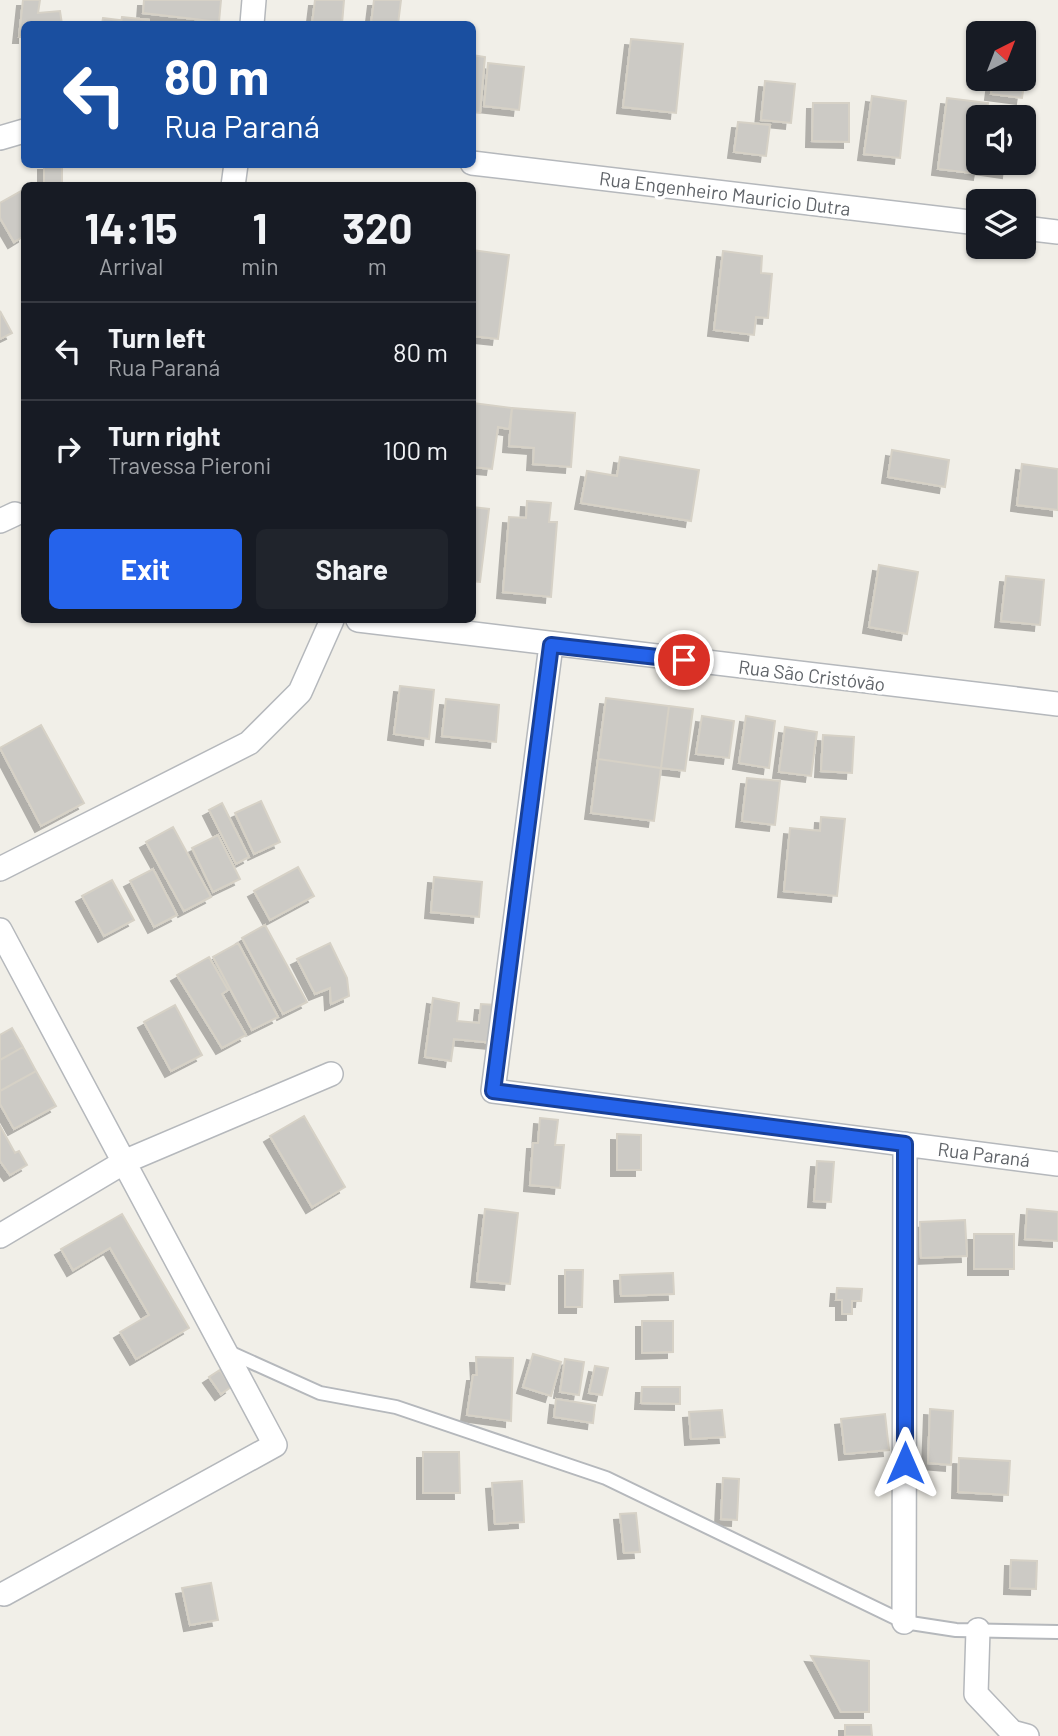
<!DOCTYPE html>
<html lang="en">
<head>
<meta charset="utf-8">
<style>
  :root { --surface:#171b24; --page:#20242c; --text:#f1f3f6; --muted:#9ea1a6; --line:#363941; --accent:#2563eb }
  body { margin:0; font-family:Barlow,sans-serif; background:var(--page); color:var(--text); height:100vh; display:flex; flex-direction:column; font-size:26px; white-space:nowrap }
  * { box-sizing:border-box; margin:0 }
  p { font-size:23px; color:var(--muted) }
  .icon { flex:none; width:38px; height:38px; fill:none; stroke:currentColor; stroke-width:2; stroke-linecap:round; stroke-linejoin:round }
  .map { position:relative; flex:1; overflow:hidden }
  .drawer { position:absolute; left:21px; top:182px; width:455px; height:441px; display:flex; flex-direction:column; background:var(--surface); border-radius:10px; box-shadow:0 2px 5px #0004 }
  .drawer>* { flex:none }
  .top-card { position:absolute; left:21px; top:21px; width:455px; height:147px; border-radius:10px; box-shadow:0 2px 5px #0004; background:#1a4fa0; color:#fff; overflow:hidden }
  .needle { width:46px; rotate:42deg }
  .buttons { position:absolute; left:966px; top:21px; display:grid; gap:14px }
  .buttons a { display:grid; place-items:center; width:70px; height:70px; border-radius:10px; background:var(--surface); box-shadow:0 2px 5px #0004; font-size:35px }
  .pin { position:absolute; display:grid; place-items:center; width:60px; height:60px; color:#fff; margin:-30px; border:4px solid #fff; border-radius:50%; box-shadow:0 2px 7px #0007 }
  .me { position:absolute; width:77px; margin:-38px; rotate:0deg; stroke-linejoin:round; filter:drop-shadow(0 0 5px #0008) }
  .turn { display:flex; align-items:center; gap:24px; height:147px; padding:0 28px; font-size:32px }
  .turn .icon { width:91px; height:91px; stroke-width:2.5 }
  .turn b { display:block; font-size:49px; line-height:60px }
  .eta { display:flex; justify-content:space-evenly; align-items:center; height:119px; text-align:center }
  .eta b { font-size:42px; font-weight:700; line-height:49px }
  .action { display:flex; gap:14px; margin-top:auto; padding:14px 28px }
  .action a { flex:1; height:80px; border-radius:10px; background:var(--accent); color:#fff; font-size:28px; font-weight:700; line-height:80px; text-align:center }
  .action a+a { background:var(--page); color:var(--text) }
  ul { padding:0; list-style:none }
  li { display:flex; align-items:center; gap:21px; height:98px; padding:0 28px; border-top:2px solid var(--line) }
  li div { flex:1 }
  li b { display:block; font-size:26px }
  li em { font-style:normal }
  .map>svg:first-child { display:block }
</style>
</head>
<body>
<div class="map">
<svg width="1058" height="1736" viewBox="0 0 1058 1736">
  <defs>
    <filter id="shadow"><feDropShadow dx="-6" dy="6" stdDeviation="0" flood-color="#0004"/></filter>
  </defs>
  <rect width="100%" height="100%" fill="#f1efe8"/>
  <!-- building -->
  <path fill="#cccac5" stroke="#d6d1c6" stroke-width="2" filter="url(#shadow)" d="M23 0H40L38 13 60 11 62 24H24V37H19Z
    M144 0H221L219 22 143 13Z
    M315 0H344L342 24H312Z
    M374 0H401L398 24H371Z
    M122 17 149 20V24H121Z
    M103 18 120 20 119 24H102Z
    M631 39 683 44 676 113 623 107Z
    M472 55 485 57 480 113 472 112Z
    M1024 56 1028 57 1022 98 991 94 993 79H1024Z
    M488 63 524 67 519 110 484 106Z
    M765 81 795 84 791 123 761 120Z
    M872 96 906 101 900 158 864 154Z
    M947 98 988 103 986 115 1001 117H978V163H1009L1008 172 980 168 979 174 938 169Z
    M813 103H849V142L812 141Z
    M738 122 770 125 766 156 734 152Z
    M44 164H62V186H44Z
    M23 190 24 236 14 242 0 218V203Z
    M472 250 509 255 498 339 472 336Z
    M723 251 762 256 761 273 772 274 768 318 756 317 754 335 714 330Z
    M0 311 12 333 0 339Z
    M473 403 512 408 509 429 498 427 492 469 472 467Z
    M512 408 575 413 571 467 533 464 534 448 509 446Z
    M892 450 949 460 945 487 888 477Z
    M620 457 699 470 691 521 581 503 587 471 617 476Z
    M1022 464 1058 469V510L1017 505Z
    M527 501 551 503 549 522H557L551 597 503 592 509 517 526 518Z
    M472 507 489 509 480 582 472 581Z
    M879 565 918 572 907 634 869 627Z
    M1006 576 1044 580 1040 625 1001 621Z
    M400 686 434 690 429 739 394 734Z
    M606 698 669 706 661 768 598 759Z
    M446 699 499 705 496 742 442 736Z
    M669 706 693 709 685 771 661 768Z
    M702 716 734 721 729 758 696 754Z
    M746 716 775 721 769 768 739 763Z
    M41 725 84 803 41 826 0 748Z
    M785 727 817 732 811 776 779 772Z
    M823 735 854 737 852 773 821 771Z
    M598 759 661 768 654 821 591 813Z
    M747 778 780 781 775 825 742 821Z
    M261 801 280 842 254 854 235 813Z
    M222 803 249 857 236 864 209 810Z
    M821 817 845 819 837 896 784 891 790 828 820 831Z
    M173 827 211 897 184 911 146 842Z
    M218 835 240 879 213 892 192 848Z
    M298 867 314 896 270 920 254 891Z
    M153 869 177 915 154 927 130 881Z
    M434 877 482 882 479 917 431 912Z
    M112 880 134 920 104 936 82 896Z
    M265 925 307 1002 283 1014 242 938Z
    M238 943 278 1017 252 1030 213 957Z
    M330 943 347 978 349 996 331 1004 330 988 315 994 297 959Z
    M209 957 228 990 222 994 246 1035 222 1048 177 975Z
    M433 998 459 1003 457 1021 479 1023 481 1004 496 1005 493 1043 454 1039 451 1061 425 1057Z
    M175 1005 202 1055 171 1071 144 1022Z
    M12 1028 23 1047 0 1060V1035Z
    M23 1047 36 1071 0 1091V1060Z
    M36 1071 56 1106 14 1129 0 1104V1091Z
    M304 1116 345 1187 312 1207 270 1136Z
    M540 1118 558 1120 555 1145H564L560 1188 530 1185 533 1143H538Z
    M0 1126 15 1153 19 1151 27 1165 10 1175 0 1161Z
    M617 1134 641 1135V1170H617Z
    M817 1161 834 1162 831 1202 814 1201Z
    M485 1209 518 1213 510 1284 477 1281Z
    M1027 1209 1058 1212V1241L1025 1239Z
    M122 1214 189 1328 136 1359 120 1332 149 1315 110 1248 73 1270 61 1249Z
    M965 1220 967 1256 921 1258 920 1222Z
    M974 1234H1014V1269H974Z
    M565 1270H583L582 1307H565Z
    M673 1273 674 1294 621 1296 620 1275Z
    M837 1288 862 1289 861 1301H852V1314H842V1300H836Z
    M642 1321H673V1352L642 1353Z
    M533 1354 561 1362 551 1396 523 1387Z
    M476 1357 513 1358 511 1421 467 1415 473 1375H477Z
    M565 1359 584 1362 579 1395 560 1392Z
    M595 1366 608 1368 602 1395 589 1393Z
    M220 1370 231 1387 221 1394 209 1377Z
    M642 1387H680V1404L641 1403Z
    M556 1399 595 1405 593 1423 554 1417Z
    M930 1409 953 1411 951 1465 928 1463Z
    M722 1410 725 1437 691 1439 689 1412Z
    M885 1414 889 1450 845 1454 841 1419Z
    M423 1452H459L460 1493H423Z
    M959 1458 1010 1461 1008 1495 958 1492Z
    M723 1478 739 1479 737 1520 721 1519Z
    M522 1481 524 1522 495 1524 492 1483Z
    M636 1513 640 1552 624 1553 620 1514Z
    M1011 1560 1037 1561 1036 1589 1010 1588Z
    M211 1583 218 1620 190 1625 182 1588Z
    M811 1656 869 1661V1712H841Z
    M845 1725H871L872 1736H845Z"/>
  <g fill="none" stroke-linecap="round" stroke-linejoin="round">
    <defs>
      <path id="service" d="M229 1352 320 1393 396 1407 606 1478 904 1622 956 1630 1058 1632"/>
      <path id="minor" d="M252 24 254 0
        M0 138 24 131
        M472 163 978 223
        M233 186 236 164
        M1024 228 1058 232
        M0 521 15 514
        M358 620 1058 704
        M551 645 493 1091 1058 1164
        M0 869 249 743 300 692 332 620
        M0 930 275 1445 4 1594
        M0 1236 126 1161 331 1074
        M904 1622 905 1144
        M978 1630 976 1694 1012 1732 1027 1736"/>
    </defs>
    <!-- service casing -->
    <use href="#service" stroke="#b5b8bc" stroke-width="16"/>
    <!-- minor casing -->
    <use href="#minor" stroke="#b5b8bc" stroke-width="26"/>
    <!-- service -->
    <use href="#service" stroke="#fff" stroke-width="12"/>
    <!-- minor -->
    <use href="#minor" stroke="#fff" stroke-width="23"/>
  </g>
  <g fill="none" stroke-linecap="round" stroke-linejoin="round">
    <defs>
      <path id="route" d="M684 660 551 645 493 1091 905 1144V1463"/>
    </defs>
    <!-- route casing -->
    <use href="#route" stroke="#184099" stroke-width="18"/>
    <!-- route -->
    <use href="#route" stroke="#2563eb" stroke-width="12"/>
  </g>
  <g text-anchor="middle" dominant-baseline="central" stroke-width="7" stroke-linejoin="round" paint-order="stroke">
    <!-- street labels -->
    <g font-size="19" fill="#5f6368" stroke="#fff">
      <text transform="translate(725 193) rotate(7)">Rua Engenheiro Mauricio Dutra</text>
      <text transform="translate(812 675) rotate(7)">Rua São Cristóvão</text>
      <text transform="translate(984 1154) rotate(7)">Rua Paraná</text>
    </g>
  </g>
</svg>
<div class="buttons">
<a><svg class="needle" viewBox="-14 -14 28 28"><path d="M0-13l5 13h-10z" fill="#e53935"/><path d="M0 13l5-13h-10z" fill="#9ea1a6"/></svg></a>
<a><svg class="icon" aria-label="sound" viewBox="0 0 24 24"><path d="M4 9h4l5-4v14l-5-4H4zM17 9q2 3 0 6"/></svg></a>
<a><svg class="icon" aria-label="layers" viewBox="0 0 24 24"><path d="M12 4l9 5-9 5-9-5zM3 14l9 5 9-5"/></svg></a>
</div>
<div class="pin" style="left:684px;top:660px;background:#d93025"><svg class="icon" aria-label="arrive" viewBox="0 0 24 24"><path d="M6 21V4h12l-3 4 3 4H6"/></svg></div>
<svg class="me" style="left:905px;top:1463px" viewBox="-20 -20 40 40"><path d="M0-17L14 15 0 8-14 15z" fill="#2563eb" stroke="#fff" stroke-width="4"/></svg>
<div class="top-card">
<div class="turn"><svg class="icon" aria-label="left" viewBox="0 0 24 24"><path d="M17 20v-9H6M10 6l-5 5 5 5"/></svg><div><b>80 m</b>Rua Paraná</div></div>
</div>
<section class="drawer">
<div class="eta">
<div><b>14:15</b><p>Arrival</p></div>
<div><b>1</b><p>min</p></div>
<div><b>320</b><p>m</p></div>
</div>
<ul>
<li><svg class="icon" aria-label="left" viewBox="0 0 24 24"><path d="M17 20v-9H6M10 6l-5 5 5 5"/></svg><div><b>Turn left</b><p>Rua Paraná</p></div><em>80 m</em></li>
<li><svg class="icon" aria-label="right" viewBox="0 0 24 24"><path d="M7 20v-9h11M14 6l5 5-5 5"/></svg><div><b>Turn right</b><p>Travessa Pieroni</p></div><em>100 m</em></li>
</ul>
<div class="action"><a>Exit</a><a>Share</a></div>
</section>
</div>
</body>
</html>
